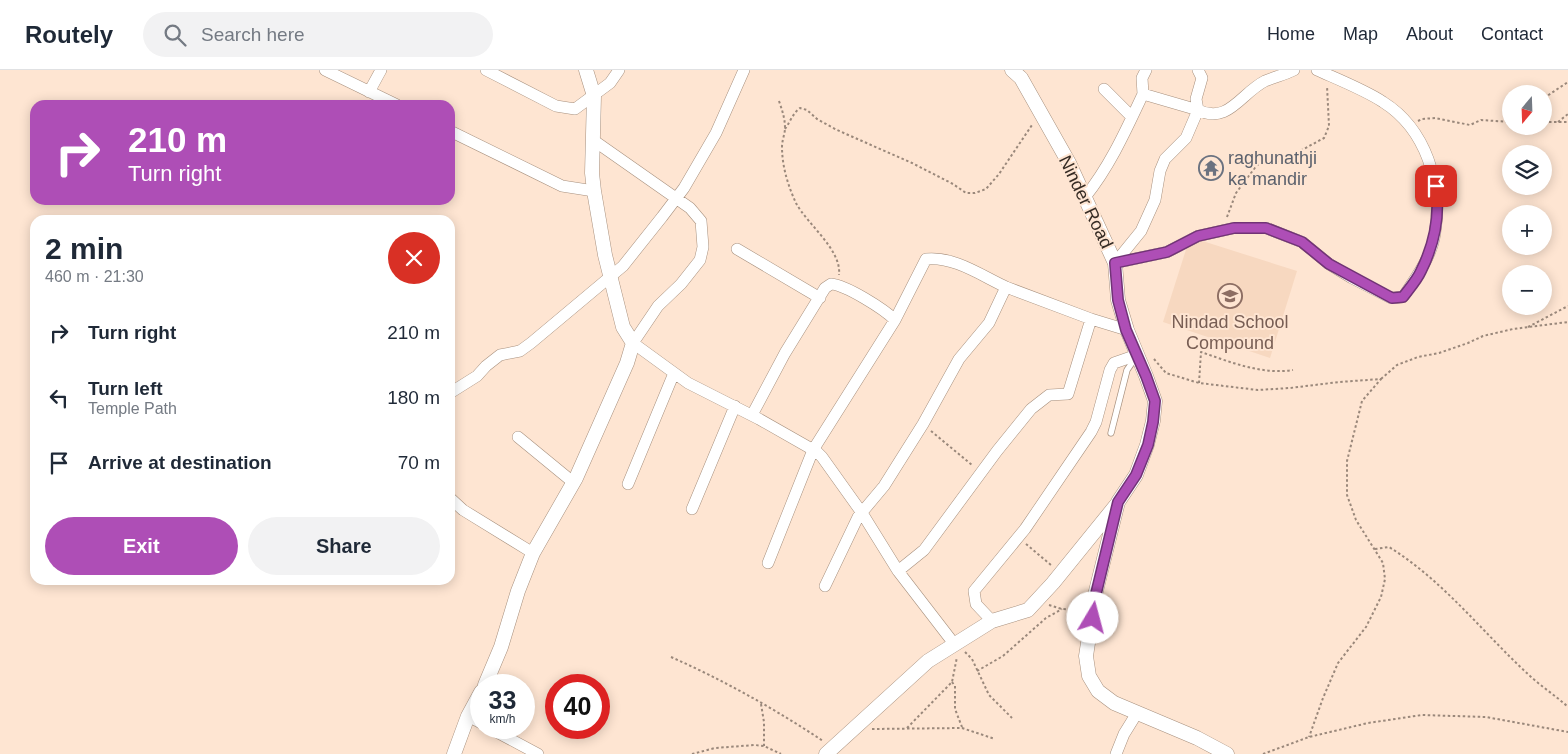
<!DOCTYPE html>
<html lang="en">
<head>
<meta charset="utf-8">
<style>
  :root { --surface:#fff; --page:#f2f2f3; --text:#1f2937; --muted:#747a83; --line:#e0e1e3; --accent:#ae4eb6 }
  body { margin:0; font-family:Arial,sans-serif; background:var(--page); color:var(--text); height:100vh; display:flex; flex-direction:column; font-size:19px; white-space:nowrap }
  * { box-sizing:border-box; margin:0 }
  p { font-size:16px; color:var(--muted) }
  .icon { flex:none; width:28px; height:28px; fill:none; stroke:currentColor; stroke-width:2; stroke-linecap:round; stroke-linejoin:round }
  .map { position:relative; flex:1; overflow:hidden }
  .drawer { position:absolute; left:30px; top:145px; width:425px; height:370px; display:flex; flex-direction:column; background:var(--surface); border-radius:15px; box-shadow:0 2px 12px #0003 }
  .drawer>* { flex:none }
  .hud { position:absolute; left:30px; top:30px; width:425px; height:105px; border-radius:15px; box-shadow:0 2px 12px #0003; background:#ae4eb6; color:#fff; overflow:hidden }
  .needle { width:32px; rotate:199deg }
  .buttons { position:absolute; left:1502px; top:15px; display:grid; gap:10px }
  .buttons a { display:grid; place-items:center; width:50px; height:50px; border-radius:50%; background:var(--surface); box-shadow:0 2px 12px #0003; font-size:25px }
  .speed { position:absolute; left:470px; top:604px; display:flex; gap:10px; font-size:25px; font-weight:700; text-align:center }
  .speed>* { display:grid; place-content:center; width:65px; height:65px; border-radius:50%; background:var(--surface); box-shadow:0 2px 12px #0003; line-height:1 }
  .speed small { font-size:12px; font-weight:400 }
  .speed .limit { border:8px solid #d22; background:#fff; color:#111 }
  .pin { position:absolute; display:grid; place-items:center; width:42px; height:42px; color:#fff; margin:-21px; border-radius:10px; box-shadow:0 2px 8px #0006 }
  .me { position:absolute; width:55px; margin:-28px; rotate:8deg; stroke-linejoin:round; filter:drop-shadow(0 0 4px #0008) }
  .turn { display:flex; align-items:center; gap:18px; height:105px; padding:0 15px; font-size:22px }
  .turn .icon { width:65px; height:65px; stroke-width:2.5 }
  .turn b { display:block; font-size:35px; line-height:42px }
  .round { display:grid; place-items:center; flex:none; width:52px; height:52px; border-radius:26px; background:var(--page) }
  .head { display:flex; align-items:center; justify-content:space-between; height:85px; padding:0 15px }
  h1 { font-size:30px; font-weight:800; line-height:38px }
  .button { display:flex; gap:10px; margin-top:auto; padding:10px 15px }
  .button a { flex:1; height:58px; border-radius:30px; background:var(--accent); color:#fff; font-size:20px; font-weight:800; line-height:58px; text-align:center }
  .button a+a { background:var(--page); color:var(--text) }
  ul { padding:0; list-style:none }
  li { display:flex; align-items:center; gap:15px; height:65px; padding:0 15px }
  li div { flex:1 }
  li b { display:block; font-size:19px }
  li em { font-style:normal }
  header { display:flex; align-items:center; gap:30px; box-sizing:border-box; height:70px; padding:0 25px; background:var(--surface); border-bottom:1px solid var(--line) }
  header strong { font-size:24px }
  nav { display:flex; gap:28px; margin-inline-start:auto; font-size:18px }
  .search { width:350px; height:45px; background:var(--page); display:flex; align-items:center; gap:12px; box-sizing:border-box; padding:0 18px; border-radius:28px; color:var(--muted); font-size:19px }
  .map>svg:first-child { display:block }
</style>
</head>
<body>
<header>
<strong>Routely</strong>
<div class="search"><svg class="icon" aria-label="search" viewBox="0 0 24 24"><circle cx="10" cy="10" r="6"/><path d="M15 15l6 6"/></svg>Search here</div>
<nav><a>Home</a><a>Map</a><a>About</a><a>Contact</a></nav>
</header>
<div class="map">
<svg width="1568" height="684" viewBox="0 0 1568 684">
  <rect width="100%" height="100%" fill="#fee5d2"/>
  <!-- built -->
  <path fill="#f7d8c0" d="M1190 167 1297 201 1270 288 1163 252Z"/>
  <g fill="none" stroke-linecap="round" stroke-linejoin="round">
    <defs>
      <path id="service" d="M1111 363 1127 300 1136 287"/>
      <path id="minor" d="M325 0 397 35
        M486 0 556 36 575 39 610 13 619 0
        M1104 19 1131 46
        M369 22 381 0
        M1143 24 1142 8 1146 0
        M450 61 562 116 594 121
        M593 70 690 138 701 151 703 177 700 190 681 214 658 236 633 273 688 313 759 349 817 382 822 387 862 443 898 501 955 575
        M1085 127C1110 96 1126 60 1143 24L1198 40C1228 55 1241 23 1265 11 1274 7 1284 5 1294 0
        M737 179 820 228
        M1115 193 1167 182 1198 166 1234 158H1266L1302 172 1329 194 1352 208 1391 228 1403 227C1416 208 1432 186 1435 163 1443 114 1426 59 1383 32 1365 20 1337 9 1317 0
        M1115 193 1141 161 1155 130 1160 101 1165 89 1186 68 1198 40 1196 29 1202 8 1198 0
        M450 323 477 306 486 296 500 285 520 281 531 273 623 196 662 147 684 118 716 63 744 0
        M752 345 785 283 825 218 831 214C846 215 884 239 895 250
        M518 367 574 413
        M628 414 674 303
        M450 428 463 440 533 483
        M692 439 735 336
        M768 493 813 380 895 250 926 189C954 186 982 206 1006 217
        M898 501 924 480 997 381 1031 339 1049 325 1068 324 1091 249
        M825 516 858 447 884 416 923 354 959 289 989 253 1006 217 1091 249 1127 260
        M992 551 976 534 974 521 1025 459 1091 362 1096 352 1110 300 1114 293 1137 285
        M468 646 481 653
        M489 658 538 684
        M1116 684 1124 664 1137 643"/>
      <path id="tertiary" d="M1012 0 1021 8 1069 93 1115 193 1118 230 1127 260 1146 306 1155 331 1153 351 1147 375 1136 405 1118 432 1096 521 1086 586 1089 606 1098 621 1114 633 1197 668 1227 684
        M485 615 501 577 518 521 533 483 576 408 627 293 633 273 623 257 605 185 594 121 592 103 594 26 586 0
        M454 684 468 646 481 622
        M826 684 928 591 992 551 1028 540 1053 513 1117 434"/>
    </defs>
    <!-- service casing -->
    <use href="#service" stroke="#a7907e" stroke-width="7"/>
    <!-- minor casing -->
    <use href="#minor" stroke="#a7907e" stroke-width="12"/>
    <!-- tertiary casing -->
    <use href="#tertiary" stroke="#a7907e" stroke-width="15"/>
    <!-- path -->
    <path stroke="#9a887b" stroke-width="2" stroke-dasharray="2.5 2.5" stroke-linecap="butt" d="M1544 28 1568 12
      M779 31C782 40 785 48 785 58 785 64 782 70 782 77 782 96 788 116 796 133 807 154 842 180 839 205
      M1418 51 1422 49 1435 48 1470 55 1481 50 1511 52
      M1544 52H1568
      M1558 52 1568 44
      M785 59C790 52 793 43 800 38L807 40 817 49 837 60 912 93 953 114 966 123H975L986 119 999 104 1032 55
      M1227 147 1236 123 1257 95 1267 92 1293 91 1300 81 1324 68 1329 56 1327 16
      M1528 257 1568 236
      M1154 289 1166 303 1199 313 1258 320 1290 318 1339 312 1381 309 1362 331 1347 391V425L1356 450 1383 493 1385 509 1381 527 1366 557 1338 593 1323 628 1309 667
      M1381 309 1397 295 1418 287 1439 283 1468 273 1483 266 1513 259 1568 252
      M1199 313 1201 282C1230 292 1262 305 1293 300
      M931 361 972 395
      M1026 474 1051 495
      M1375 479 1389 477C1444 511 1483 563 1530 606 1542 617 1556 626 1568 637
      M1049 535 1062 539 1081 540
      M965 582 972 589 989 625 1012 648
      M671 587C723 610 775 639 823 671
      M977 601 1003 586 1046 548 1062 539
      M952 612 955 616V639L962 657
      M761 634 764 652V676
      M907 658 952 612 957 587
      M872 659 962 658 995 669
      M692 684 715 678 755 675 764 676 781 684
      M1263 684 1309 667 1368 653 1422 645 1486 647 1568 662"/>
    <!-- service -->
    <use href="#service" stroke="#fff" stroke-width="5.5"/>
    <!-- minor -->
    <use href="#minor" stroke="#fff" stroke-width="11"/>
    <!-- tertiary -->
    <use href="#tertiary" stroke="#fff" stroke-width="14"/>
  </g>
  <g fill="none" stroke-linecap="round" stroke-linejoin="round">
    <defs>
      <path id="route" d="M1093 548 1094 532 1118 432 1136 405 1148 375 1153 352 1155 331 1146 306 1126 260 1118 230 1115 193 1167 182 1198 166 1234 158H1266L1302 172 1329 194 1392 228 1403 227C1409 219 1417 210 1421 201 1434 175 1440 145 1436 116"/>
    </defs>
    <!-- route casing -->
    <use href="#route" stroke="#713376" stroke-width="12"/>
    <!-- route -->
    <use href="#route" stroke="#ae4eb6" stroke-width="9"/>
  </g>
  <!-- icons -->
  <defs>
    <symbol id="temple-ring" viewBox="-11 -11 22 22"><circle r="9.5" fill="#fee5d2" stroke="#6b7280" stroke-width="1.5"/><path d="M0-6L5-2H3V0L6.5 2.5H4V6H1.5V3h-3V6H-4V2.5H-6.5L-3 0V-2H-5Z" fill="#6b7280"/></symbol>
    <symbol id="school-ring" viewBox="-11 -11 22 22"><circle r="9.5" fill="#fee5d2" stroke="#8d6e63" stroke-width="1.5"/><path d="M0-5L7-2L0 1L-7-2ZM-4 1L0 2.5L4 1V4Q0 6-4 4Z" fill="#8d6e63"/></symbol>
  </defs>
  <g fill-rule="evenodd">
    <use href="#temple-ring" x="1197" y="84" width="28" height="28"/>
    <use href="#school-ring" x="1216" y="212" width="28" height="28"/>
  </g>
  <g text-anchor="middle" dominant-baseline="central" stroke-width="4" stroke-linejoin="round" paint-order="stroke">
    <!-- worship labels -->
    <g font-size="18" fill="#5b616d" stroke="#fee5d2" text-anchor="start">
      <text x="1228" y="88">raghunathji<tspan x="1228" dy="21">ka mandir</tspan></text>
    </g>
    <!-- street labels -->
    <g font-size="18" fill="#362c25" stroke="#fee5d2">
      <text transform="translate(1086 132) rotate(64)">Ninder Road</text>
    </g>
    <!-- education labels -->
    <g font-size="18" fill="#785e54" stroke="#fee5d2">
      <text x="1230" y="252">Nindad School<tspan x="1230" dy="21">Compound</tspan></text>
    </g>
  </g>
</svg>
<div class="buttons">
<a><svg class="needle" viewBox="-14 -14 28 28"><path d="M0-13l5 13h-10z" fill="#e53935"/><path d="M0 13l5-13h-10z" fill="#747a83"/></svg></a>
<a><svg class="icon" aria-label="layers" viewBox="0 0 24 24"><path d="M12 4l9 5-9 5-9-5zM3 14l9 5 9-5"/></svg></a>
<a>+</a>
<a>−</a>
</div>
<div class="speed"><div>33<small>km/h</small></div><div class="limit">40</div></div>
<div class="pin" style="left:1436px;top:116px;background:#d93025"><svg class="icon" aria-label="arrive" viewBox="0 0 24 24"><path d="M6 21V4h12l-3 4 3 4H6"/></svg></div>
<svg class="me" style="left:1093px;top:548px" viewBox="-20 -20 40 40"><circle r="19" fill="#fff"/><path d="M0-13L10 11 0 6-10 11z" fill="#ae4eb6"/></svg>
<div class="hud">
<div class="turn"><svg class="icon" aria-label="right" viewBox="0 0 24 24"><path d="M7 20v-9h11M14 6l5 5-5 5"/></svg><div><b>210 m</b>Turn right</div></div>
</div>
<section class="drawer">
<div class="head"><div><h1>2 min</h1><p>460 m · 21:30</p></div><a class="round" style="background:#d93025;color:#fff"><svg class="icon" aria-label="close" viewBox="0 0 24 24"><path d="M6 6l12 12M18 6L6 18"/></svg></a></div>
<ul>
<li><svg class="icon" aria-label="right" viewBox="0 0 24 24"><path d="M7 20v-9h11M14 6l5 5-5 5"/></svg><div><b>Turn right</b></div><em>210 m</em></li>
<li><svg class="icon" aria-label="left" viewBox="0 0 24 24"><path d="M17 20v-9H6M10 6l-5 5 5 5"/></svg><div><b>Turn left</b><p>Temple Path</p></div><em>180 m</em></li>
<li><svg class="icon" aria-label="arrive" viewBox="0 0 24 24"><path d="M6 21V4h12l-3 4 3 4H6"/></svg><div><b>Arrive at destination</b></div><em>70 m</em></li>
</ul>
<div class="button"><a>Exit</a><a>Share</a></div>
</section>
</div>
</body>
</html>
